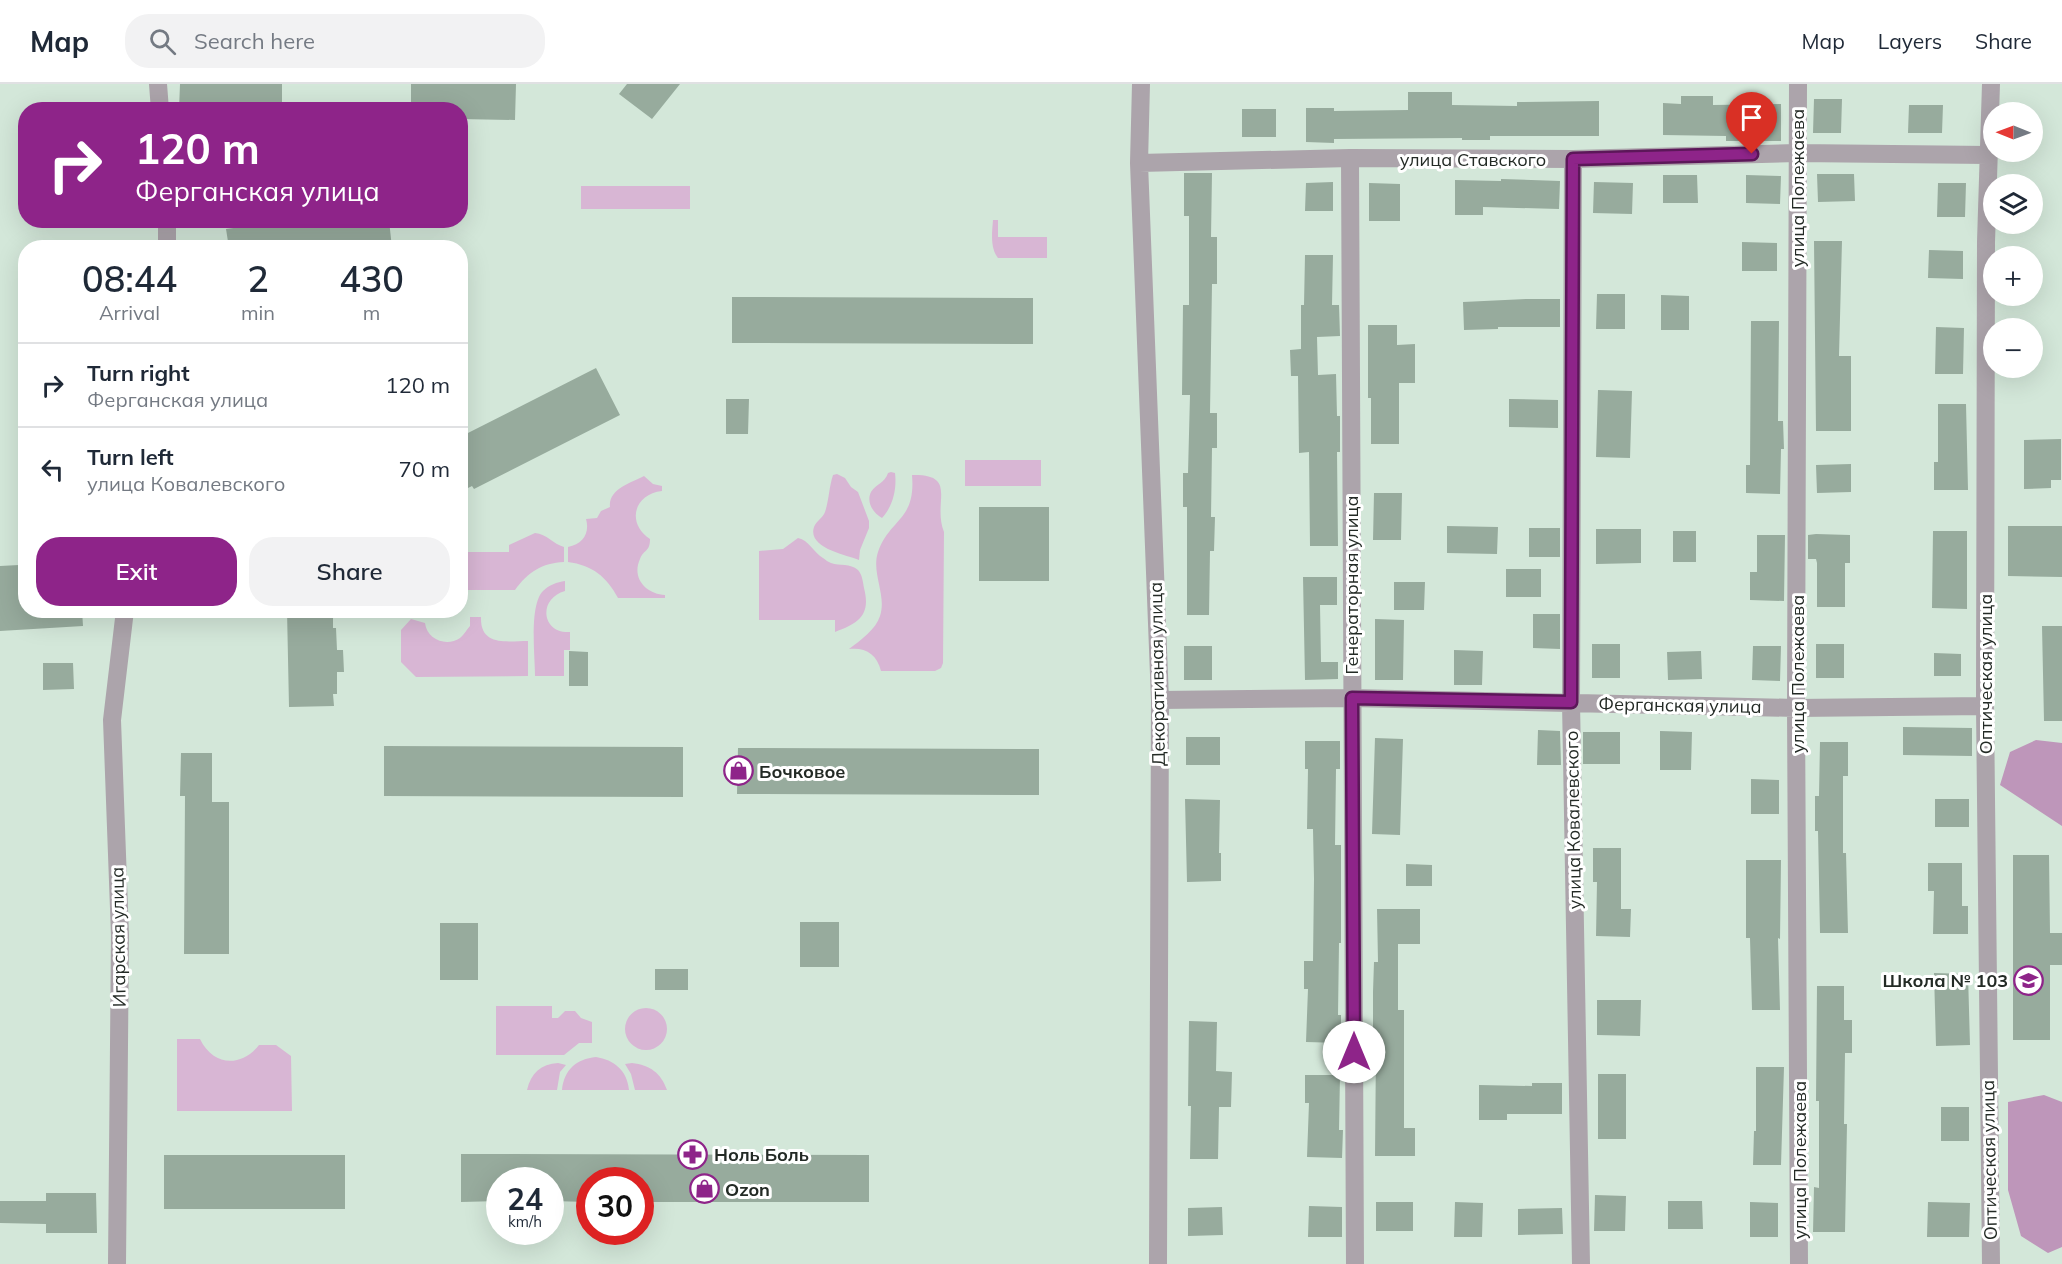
<!DOCTYPE html>
<html lang="en">
<head>
<meta charset="utf-8">
<style>
  :root { --surface:#fff; --page:#f2f2f3; --text:#1f2937; --muted:#747a83; --line:#e0e1e3; --accent:#8e2489 }
  body { margin:0; font-family:Mulish,sans-serif; background:var(--page); color:var(--text); height:100vh; display:flex; flex-direction:column; font-size:22px; white-space:nowrap }
  * { box-sizing:border-box; margin:0 }
  p { font-size:20px; color:var(--muted) }
  .icon { flex:none; width:33px; height:33px; fill:none; stroke:currentColor; stroke-width:2; stroke-linecap:round; stroke-linejoin:round }
  .map { position:relative; flex:1; overflow:hidden }
  .sheet { position:absolute; left:18px; top:156px; width:450px; height:378px; display:flex; flex-direction:column; background:var(--surface); border-radius:24px; box-shadow:0 6px 24px #0002 }
  .sheet>* { flex:none }
  .top-card { position:absolute; left:18px; top:18px; width:450px; height:126px; border-radius:24px; box-shadow:0 6px 24px #0002; background:#8e2489; color:#fff; overflow:hidden }
  .needle { width:39px; rotate:271deg }
  .fabs { position:absolute; left:1983px; top:18px; display:grid; gap:12px }
  .fabs a { display:grid; place-items:center; width:60px; height:60px; border-radius:50%; background:var(--surface); box-shadow:0 6px 24px #0002; font-size:30px }
  .speed { position:absolute; left:486px; top:1083px; display:flex; gap:12px; font-size:30px; font-weight:700; text-align:center }
  .speed>* { display:grid; place-content:center; width:78px; height:78px; border-radius:50%; background:var(--surface); box-shadow:0 6px 24px #0002; line-height:1 }
  .speed small { font-size:15px; font-weight:400 }
  .speed .limit { border:9px solid #d22; background:#fff; color:#111 }
  .pin { position:absolute; display:grid; place-items:center; width:51px; height:51px; color:#fff; margin:-62px -26px; border-radius:50% 50% 50% 0; rotate:-45deg; box-shadow:0 0 6px #0007 }
  .pin .icon { rotate:45deg }
  .me { position:absolute; width:66px; margin:-33px; rotate:0deg; stroke-linejoin:round; filter:drop-shadow(0 0 4px #0008) }
  .turn { display:flex; align-items:center; gap:21px; height:126px; padding:0 18px; font-size:27px }
  .turn .icon { width:78px; height:78px; stroke-width:2.5 }
  .turn b { display:block; font-size:42px; line-height:51px }
  .eta { display:flex; justify-content:space-evenly; align-items:center; height:102px; text-align:center }
  .eta b { font-size:36px; font-weight:600; line-height:42px }
  .cta { display:flex; gap:12px; margin-top:auto; padding:12px 18px }
  .cta a { flex:1; height:69px; border-radius:24px; background:var(--accent); color:#fff; font-size:24px; font-weight:600; line-height:69px; text-align:center }
  .cta a+a { background:var(--page); color:var(--text) }
  ul { padding:0; list-style:none }
  li { display:flex; align-items:center; gap:18px; height:84px; padding:0 18px; border-top:2px solid var(--line) }
  li div { flex:1 }
  li b { display:block; font-size:22px }
  li em { font-style:normal }
  header { display:flex; align-items:center; gap:36px; box-sizing:border-box; height:84px; padding:0 30px; background:var(--surface); border-bottom:2px solid var(--line) }
  header strong { font-size:28px }
  nav { display:flex; gap:33px; margin-inline-start:auto; font-size:21px }
  .search { width:420px; height:54px; background:var(--page); display:flex; align-items:center; gap:15px; box-sizing:border-box; padding:0 21px; border-radius:24px; color:var(--muted); font-size:22px }
  .map>svg:first-child { display:block }
</style>
</head>
<body>
<header>
<strong>Map</strong>
<div class="search"><svg class="icon" aria-label="search" viewBox="0 0 24 24"><circle cx="10" cy="10" r="6"/><path d="M15 15l6 6"/></svg>Search here</div>
<nav><a>Map</a><a>Layers</a><a>Share</a></nav>
</header>
<div class="map">
<svg width="2062" height="1180" viewBox="0 0 2062 1180">
  <rect width="100%" height="100%" fill="#d3e7d9"/>
  <!-- green -->
  <path fill="#d8b6d4" d="M581 102H690V125H581Z
    M993 136H998V153H1047V174H998C990 164 992 149 993 136Z
    M965 376H1041V402H965Z
    M891 388 895 389C897 405 893 422 882 434 873 429 866 418 871 408 876 400 885 399 888 389Z
    M837 390 845 394 851 403 858 408 869 437V444L860 466 859 476C846 471 807 464 814 443 816 437 823 434 825 428 829 416 829 403 833 391Z
    M912 391C959 390 932 418 944 448L943 579 941 584 935 587H881C877 570 865 563 849 565 861 556 876 545 880 532 887 511 871 489 878 468 890 434 916 437 912 391Z
    M644 392 653 400 662 402V407C634 410 626 439 650 455 650 468 644 465 640 475 631 495 647 510 665 511V514H618C607 493 592 481 568 478V463C583 460 590 449 586 435L597 434 601 427 610 423C608 405 631 399 644 392Z
    M535 449C547 450 553 460 564 463V478C542 479 528 488 515 506H461V468H509V461Z
    M798 454C809 456 814 469 823 474 826 476 828 478 831 479 840 482 850 479 858 486 862 490 863 498 864 504 871 531 859 539 835 548V536H759V467L783 465Z
    M565 497V507C537 515 542 550 570 548V566H564V592H535C535 572 529 521 543 507 549 501 557 498 565 497Z
    M470 533H481C480 563 507 557 528 557V592L416 593 401 578V546L411 535 425 539C427 556 447 563 460 554 464 551 467 545 470 542Z
    M496 922H552V934H558L565 927H575L581 934 592 938V959H579L564 971H496Z
    M625 945a21 21 0 1 1 42 0a21 21 0 1 1-42 0Z
    M177 955H200C213 982 241 984 259 961H276L291 972 292 1027H177Z
    M596 973C614 976 627 986 629 1006H562C564 986 576 975 596 973Z
    M558 979 566 981 560 988 557 1006H527C531 989 541 980 558 979Z
    M632 979C650 981 661 989 667 1006H635L631 990 625 980Z"/>
  <!-- forest -->
  <path fill="#be96ba" d="M2036 656 2062 659V742L2000 701 2010 668Z
    M2044 1011 2062 1018V1163L2048 1169 2021 1152 2008 1106V1018Z"/>
  <!-- building -->
  <path fill="#97ab9d" d="M180 0H282V26H179Z
    M411 0H516L515 36 460 35V26H411Z
    M627 0H680L652 35 619 10Z
    M1408 8H1452V21L1517 22V18L1599 17V52H1490V56H1462V54L1334 55V59L1306 58V24H1334V27L1408 26Z
    M1681 12H1713V21L1781 20V57H1726V52L1663 51V19L1681 20Z
    M1814 15H1842L1841 49H1813Z
    M1909 21H1943L1942 49H1908Z
    M1242 25H1276V53H1242Z
    M1184 89H1212L1211 153H1217V200H1212L1210 329H1217V364H1212L1211 433H1215L1214 467H1210L1209 531H1187V423H1183V389H1188L1190 311H1182L1183 221H1189V132H1184Z
    M1817 90H1854L1855 117 1818 118Z
    M1663 91H1697L1698 119H1663Z
    M1746 91 1781 92 1780 120 1746 119Z
    M1501 95 1560 97 1559 125 1483 123V131H1455V96L1501 97Z
    M1333 98V127H1305L1306 99Z
    M1594 98 1633 99 1632 130 1593 129Z
    M1369 99 1400 100V137H1369Z
    M1938 99H1966L1965 133H1937Z
    M294 136H389L392 164H229L226 145Z
    M1814 157H1842L1839 272H1851V347H1816Z
    M1742 158 1777 159V187H1742Z
    M1929 166 1963 167V195L1928 194Z
    M1305 171H1333L1332 221H1339L1340 252 1317 253 1318 291 1336 290 1337 332H1340V368H1337L1338 462H1310L1309 368 1299 369 1298 292H1291L1290 266 1301 265V221H1304Z
    M1597 210H1625V245H1596Z
    M1661 211 1689 212V246H1661Z
    M732 213 1033 214V260L732 259Z
    M1526 215H1560V243H1498V245L1464 246 1463 218Z
    M1751 237H1779L1778 337H1783L1784 365H1781L1780 410 1746 409V381H1750Z
    M1368 241H1397V261L1415 260V299H1399V360H1371V314H1368Z
    M1936 243 1964 244 1963 290H1935Z
    M596 284 620 331 474 405 472 402 460 408V353Z
    M1598 306 1632 307 1630 374 1596 373Z
    M726 315H749L748 350H726Z
    M1509 315 1558 316V344L1509 343Z
    M1938 320H1966L1968 406H1934V378H1938Z
    M2061 355V396H2051V404L2024 405V356Z
    M1851 380V408L1817 409 1816 381Z
    M1374 409H1402L1401 456H1373Z
    M979 423H1049V497H979Z
    M1447 442 1498 443 1497 470 1447 469Z
    M2008 442H2062V493L2008 492Z
    M1529 444H1560V473H1529Z
    M1596 445H1641V479L1596 480Z
    M1673 447H1696V478H1673Z
    M1933 447H1967V525L1932 524Z
    M1816 450 1850 451V479H1845V523H1817V479L1816 475H1808V451Z
    M1757 451H1785L1784 517 1750 516V488H1757Z
    M19 481 21 507H26V526H82L83 542 0 547V482Z
    M1506 485H1541V513H1506Z
    M1303 493H1337V521H1320L1321 578H1338V595L1305 596Z
    M1394 498H1425L1424 526H1394Z
    M287 526H333V544H336L337 566H343L344 588H337V610H333L334 622 289 623Z
    M1533 530H1560V565L1533 564Z
    M1375 535 1404 536 1403 596H1375Z
    M2042 542H2062V637H2044Z
    M1592 560H1620V594H1592Z
    M1816 560H1844V594H1816Z
    M1184 562H1212V596H1184Z
    M1753 562H1781L1780 597 1752 596Z
    M1454 566 1483 567 1482 601H1454Z
    M569 567 588 568V602H569Z
    M1701 567 1702 595 1668 596 1667 568Z
    M1934 569 1961 570V592H1934Z
    M43 579H73L74 605 43 606Z
    M1903 643 1972 644V672L1903 671Z
    M1538 646 1560 647 1561 681H1537Z
    M1660 647 1692 648 1691 686H1660Z
    M1583 648H1620V680H1583Z
    M1186 653H1220V681H1186Z
    M1375 654 1403 655 1400 751 1372 750Z
    M1305 657H1340V685H1336L1335 761H1341V859H1339L1338 931H1341V959L1306 958 1308 905H1304V877H1313L1314 795 1313 745H1307L1308 685H1305Z
    M1820 658H1848V692H1843V769H1846L1848 849H1820L1818 747H1815V712H1819Z
    M384 662 683 663V713L384 712Z
    M738 664 1039 665V711L737 710Z
    M181 669H212V718H229V870H184L185 712H180Z
    M1751 695 1779 696V730H1751Z
    M1185 715 1220 716 1219 769H1221V797L1187 798Z
    M1935 715H1969V743H1935Z
    M1593 764H1621V825H1631L1630 853 1596 852 1597 798H1593Z
    M2013 771H2049L2050 849H2062V881H2050V956H2013Z
    M1746 776H1781L1780 855 1778 854 1780 926H1752L1750 854H1746Z
    M1928 779H1962V822H1968V850H1933L1934 807H1928Z
    M1406 780 1432 781V802H1406Z
    M1377 825H1420V860H1398V926H1404V1044H1415V1072H1375L1376 963H1373V908L1374 878H1378Z
    M800 838H839V883H800Z
    M440 839H478V896H440Z
    M655 885H688V906H655Z
    M1934 889 1968 890 1970 961 1936 962Z
    M1817 902H1844V936H1852V969H1845L1844 1040H1847L1845 1148H1813L1814 1103 1819 1104V1017H1816Z
    M1597 916H1641L1640 952 1597 951Z
    M1189 937 1217 938 1216 987 1232 988 1231 1023H1219L1218 1075H1190L1191 1022H1188Z
    M1756 983H1784L1781 1081H1753L1754 1047H1756Z
    M1598 990H1626V1055H1598Z
    M1305 991H1340L1339 1046H1343L1342 1074 1307 1073 1309 1019H1305Z
    M1532 999H1562V1030H1507V1036H1479V1001L1532 1002Z
    M1941 1023H1969V1057H1941Z
    M461 1070 869 1071V1118H640V1096H590V1118L550 1117V1096H500V1117L461 1118Z
    M164 1071H345V1125H164Z
    M46 1109H96L97 1149H46V1140L0 1139V1117H46Z
    M1595 1111 1626 1112 1625 1147H1594Z
    M1668 1117H1702L1703 1145H1668Z
    M1376 1118H1413V1147H1376Z
    M1455 1118 1483 1119 1482 1153H1454Z
    M1750 1118 1778 1119V1153H1750Z
    M1928 1118 1970 1119 1969 1153H1927Z
    M1309 1122 1342 1123V1153H1308Z
    M1222 1123 1223 1151 1188 1152V1124Z
    M1562 1124 1563 1150 1518 1151V1125Z"/>
  <g fill="none" stroke-linecap="round" stroke-linejoin="round">
    <!-- street -->
    <path stroke="#aca4ab" stroke-width="18" d="M158 0 160 26
      M1141 0 1139 79 1160 616 1158 1180
      M1798 0 1796 624 1799 1180
      M1350 74 1355 1180
      M1573 75 1571 618 1581 1180
      M1139 79 1350 74 1573 75 1797 69 1988 71
      M167 164V136
      M1160 616 1352 614 1796 624 1985 622
      M117 1180 120 851 112 636 125 526
      M1991 1180 1985 622 1986 158 1991 0"/>
  </g>
  <g fill="none" stroke-linecap="round" stroke-linejoin="round">
    <defs>
      <path id="route" d="M1354 968 1352 614 1571 618 1573 75 1752 70"/>
    </defs>
    <!-- route casing -->
    <use href="#route" stroke="#5c1759" stroke-width="15"/>
    <!-- route -->
    <use href="#route" stroke="#8e2489" stroke-width="10"/>
  </g>
  <!-- icons -->
  <defs>
    <symbol id="shop-ring" viewBox="-11 -11 22 22"><circle r="9.5" fill="#fff" stroke="#8e2489" stroke-width="1.5"/><path d="M-5-2.5h2.3a2.7 3.5 0 0 1 5.4 0H5L5.5 6h-11ZM-1.5-2.5h3a1.5 2.3 0 0 0-3 0Z" fill="#8e2489"/></symbol>
    <symbol id="school-ring" viewBox="-11 -11 22 22"><circle r="9.5" fill="#fff" stroke="#8e2489" stroke-width="1.5"/><path d="M0-5L7-2L0 1L-7-2ZM-4 1L0 2.5L4 1V4Q0 6-4 4Z" fill="#8e2489"/></symbol>
    <symbol id="pharmacy-ring" viewBox="-11 -11 22 22"><circle r="9.5" fill="#fff" stroke="#8e2489" stroke-width="1.5"/><path d="M-2-6h4v4h4v4h-4v4h-4v-4h-4v-4h4Z" fill="#8e2489"/></symbol>
  </defs>
  <g fill-rule="evenodd">
    <use href="#shop-ring" x="722" y="670" width="33" height="33"/>
    <use href="#school-ring" x="2012" y="880" width="33" height="33"/>
    <use href="#pharmacy-ring" x="676" y="1054" width="33" height="33"/>
    <use href="#shop-ring" x="688" y="1088" width="33" height="33"/>
  </g>
  <g text-anchor="middle" dominant-baseline="central" stroke-width="6" stroke-linejoin="round" paint-order="stroke">
    <!-- street labels -->
    <g font-size="18" fill="#232a25" stroke="#fff">
      <text x="1473" y="75">улица Ставского</text>
      <text transform="translate(1797 104) rotate(-90)">улица Полежаева</text>
      <text transform="translate(1351 501) rotate(-90)">Генераторная улица</text>
      <text transform="translate(1157 590) rotate(-91)">Декоративная улица</text>
      <text transform="translate(1797 590) rotate(-90)">улица Полежаева</text>
      <text transform="translate(1985 590) rotate(-90)">Оптическая улица</text>
      <text transform="translate(1680 621) rotate(1)">Ферганская улица</text>
      <text transform="translate(1573 736) rotate(-91)">улица Ковалевского</text>
      <text transform="translate(118 853) rotate(-91)">Игарская улица</text>
      <text transform="translate(1799 1076) rotate(-90)">улица Полежаева</text>
      <text transform="translate(1989 1076) rotate(-91)">Оптическая улица</text>
    </g>
    <!-- poi labels -->
    <g font-size="18" font-weight="bold" fill="#232a25" stroke="#fff" text-anchor="start">
      <text x="759" y="687">Бочковое</text>
      <text x="2008" y="896" text-anchor="end">Школа № 103</text>
      <text x="714" y="1070">Ноль Боль</text>
      <text x="725" y="1105">Ozon</text>
    </g>
  </g>
</svg>
<div class="fabs">
<a><svg class="needle" viewBox="-14 -14 28 28"><path d="M0-13l5 13h-10z" fill="#e53935"/><path d="M0 13l5-13h-10z" fill="#747a83"/></svg></a>
<a><svg class="icon" aria-label="layers" viewBox="0 0 24 24"><path d="M12 4l9 5-9 5-9-5zM3 14l9 5 9-5"/></svg></a>
<a>+</a>
<a>−</a>
</div>
<div class="speed"><div>24<small>km/h</small></div><div class="limit">30</div></div>
<div class="pin" style="left:1752px;top:70px;background:#d93025"><svg class="icon" aria-label="arrive" viewBox="0 0 24 24"><path d="M6 21V4h12l-3 4 3 4H6"/></svg></div>
<svg class="me" style="left:1354px;top:968px" viewBox="-20 -20 40 40"><circle r="19" fill="#fff"/><path d="M0-13L10 11 0 6-10 11z" fill="#8e2489"/></svg>
<div class="top-card">
<div class="turn"><svg class="icon" aria-label="right" viewBox="0 0 24 24"><path d="M7 20v-9h11M14 6l5 5-5 5"/></svg><div><b>120 m</b>Ферганская улица</div></div>
</div>
<section class="sheet">
<div class="eta">
<div><b>08:44</b><p>Arrival</p></div>
<div><b>2</b><p>min</p></div>
<div><b>430</b><p>m</p></div>
</div>
<ul>
<li><svg class="icon" aria-label="right" viewBox="0 0 24 24"><path d="M7 20v-9h11M14 6l5 5-5 5"/></svg><div><b>Turn right</b><p>Ферганская улица</p></div><em>120 m</em></li>
<li><svg class="icon" aria-label="left" viewBox="0 0 24 24"><path d="M17 20v-9H6M10 6l-5 5 5 5"/></svg><div><b>Turn left</b><p>улица Ковалевского</p></div><em>70 m</em></li>
</ul>
<div class="cta"><a>Exit</a><a>Share</a></div>
</section>
</div>
</body>
</html>
